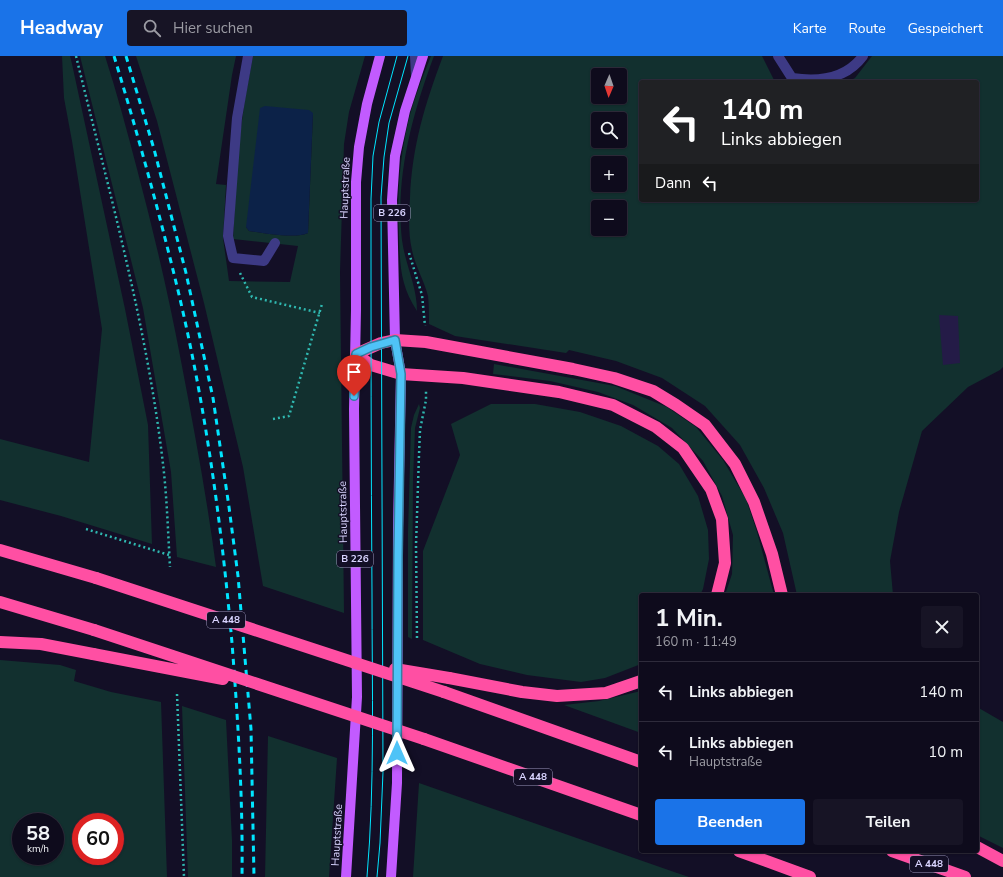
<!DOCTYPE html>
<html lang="de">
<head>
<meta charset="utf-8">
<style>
  :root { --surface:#0e0b1c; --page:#171425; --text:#f1f3f6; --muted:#9b9ba3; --line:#2e2b3b; --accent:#1a73e8 }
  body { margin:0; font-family:"Nunito Sans",sans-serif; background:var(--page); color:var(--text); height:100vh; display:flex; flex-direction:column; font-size:15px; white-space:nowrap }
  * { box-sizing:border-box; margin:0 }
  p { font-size:13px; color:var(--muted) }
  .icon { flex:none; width:22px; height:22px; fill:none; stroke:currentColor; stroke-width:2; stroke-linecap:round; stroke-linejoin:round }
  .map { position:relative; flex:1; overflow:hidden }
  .details { position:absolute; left:639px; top:537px; width:340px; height:260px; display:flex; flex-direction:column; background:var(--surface); border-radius:4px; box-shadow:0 1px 3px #0004,0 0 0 1px var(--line) }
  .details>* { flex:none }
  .hud { position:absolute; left:639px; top:24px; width:340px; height:122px; border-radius:4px; box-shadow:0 1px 3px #0004,0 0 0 1px var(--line); background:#202124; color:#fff; overflow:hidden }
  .needle { width:26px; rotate:182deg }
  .tools { position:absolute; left:591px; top:12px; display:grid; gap:8px }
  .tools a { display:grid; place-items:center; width:36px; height:36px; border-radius:4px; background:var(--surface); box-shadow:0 1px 3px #0004,0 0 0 1px var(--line); font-size:20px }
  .speed { position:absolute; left:12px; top:757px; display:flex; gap:8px; font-size:20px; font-weight:700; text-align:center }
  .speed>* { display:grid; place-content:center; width:52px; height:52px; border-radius:50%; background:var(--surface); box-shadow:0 1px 3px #0004,0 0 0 1px var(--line); line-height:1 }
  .speed small { font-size:10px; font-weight:400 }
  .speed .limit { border:6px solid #d22; background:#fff; color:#111 }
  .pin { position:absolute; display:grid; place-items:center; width:34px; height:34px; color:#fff; margin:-41px -17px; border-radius:50% 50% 50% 0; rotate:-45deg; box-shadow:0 0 4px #0007 }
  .pin .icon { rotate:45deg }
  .me { position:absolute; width:44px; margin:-22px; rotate:0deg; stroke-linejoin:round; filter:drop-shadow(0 0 3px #0008) }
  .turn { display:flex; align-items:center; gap:14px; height:84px; padding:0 16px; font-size:18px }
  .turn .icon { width:52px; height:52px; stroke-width:2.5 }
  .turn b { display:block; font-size:28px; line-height:34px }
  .then { display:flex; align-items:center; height:38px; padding:0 16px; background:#0003; gap:8px; font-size:15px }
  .round { display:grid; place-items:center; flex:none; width:42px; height:42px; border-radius:4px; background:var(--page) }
  .headline { display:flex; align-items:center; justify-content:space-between; height:68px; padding:0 16px }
  h1 { font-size:24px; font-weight:700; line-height:30px }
  .button { display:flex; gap:8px; margin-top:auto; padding:8px 16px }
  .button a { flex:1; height:46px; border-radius:4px; background:var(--accent); color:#fff; font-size:16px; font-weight:700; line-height:46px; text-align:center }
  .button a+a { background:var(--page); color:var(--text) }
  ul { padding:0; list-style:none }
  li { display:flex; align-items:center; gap:12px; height:60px; padding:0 16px; border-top:1px solid var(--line) }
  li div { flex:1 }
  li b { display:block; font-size:15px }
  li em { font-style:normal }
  header { display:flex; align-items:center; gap:24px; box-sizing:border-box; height:56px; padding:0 20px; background:var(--accent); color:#fff }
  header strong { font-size:19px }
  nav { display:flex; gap:22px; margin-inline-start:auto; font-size:14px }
  .search { width:280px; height:36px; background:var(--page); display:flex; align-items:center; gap:10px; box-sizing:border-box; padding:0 14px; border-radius:4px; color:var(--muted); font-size:15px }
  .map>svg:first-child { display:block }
</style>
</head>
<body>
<header>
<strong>Headway</strong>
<div class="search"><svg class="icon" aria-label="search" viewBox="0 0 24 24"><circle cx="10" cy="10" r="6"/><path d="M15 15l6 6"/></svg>Hier suchen</div>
<nav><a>Karte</a><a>Route</a><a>Gespeichert</a></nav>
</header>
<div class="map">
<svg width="1003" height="821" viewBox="0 0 1003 821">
  <rect width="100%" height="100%" fill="#130f26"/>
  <!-- green -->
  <path fill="#12302f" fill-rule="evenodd" d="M62 0H70L72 8 125 253 148 369 152 488 61 460 0 444V383L89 406 102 273 72 85 64 42Z
    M80 0H105C117 37 127 75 137 113 154 177 169 241 181 305 194 373 207 442 216 511L177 501 171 416 143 252Z
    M136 0H236L232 19 216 128 226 129 223 182 229 225 290 226 298 190 233 183 238 93 245 43 253 0H365L349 56 344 88 340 216 344 557 263 530 243 411 204 247 157 65ZM313 57 308 177C296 183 263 177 249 175L246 171Z
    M431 0H434C412 59 395 121 402 184 405 208 417 230 417 255 400 229 400 209 399 179 397 144 399 110 406 76 411 50 421 25 431 0Z
    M443 0H762L775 26H641V144H977V26H847L855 22 872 0H1003V311L1000 314 968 331 922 375 899 456 890 505 893 539H797L783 477 764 432 740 389 705 350 662 322 616 305 569 294 566 297 455 280 429 268C429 258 429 249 428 240 424 224 415 210 412 194 408 177 409 159 410 142 412 90 425 48 443 0ZM598 19H620V41H598ZM598 63H620V85H598ZM598 107H620V129H598ZM598 151H620V173H598Z
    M494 308 615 330 667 351 696 371 723 404 746 443 757 476 774 539H725L732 518 733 479 722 440 703 405 672 372 633 349 598 336 550 325 493 318Z
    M419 348 420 352 415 372 413 424 412 583 408 581V476L411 372 414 359Z
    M491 348H535L580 356 621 370 658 390 679 408 698 440 708 474 709 503 703 533 700 539H641V608L605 622 581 626 527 619 480 608 423 584V495L460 399 451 368Z
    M0 604 60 609 76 614 74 625 111 636 161 646 167 821H0ZM21 766H55V800H21ZM81 766H115V800H81Z
    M641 635V677L564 649 599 645Z
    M182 650 226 664 232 784V821H188Z
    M977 651 1003 666V792L977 779Z
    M268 680 337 702 329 821H265Z
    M419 727 677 817 689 821H413Z"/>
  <!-- water -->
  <path fill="#0c2248" d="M265 50 309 54 313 57 308 177C295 183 264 177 249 175L246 171 260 52Z"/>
  <!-- building -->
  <path fill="#241b47" d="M939 259 958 260 960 307 943 309Z"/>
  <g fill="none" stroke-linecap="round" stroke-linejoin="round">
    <!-- path -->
    <path stroke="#2fb8b0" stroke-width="2.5" stroke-dasharray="2 3" stroke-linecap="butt" d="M76 0C109 135 147 270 163 408 167 442 168 477 170 511
      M409 197 422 239 425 270
      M240 217 252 241 320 257
      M273 363 289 360 322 248
      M86 473 169 499
      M417 582 416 489 419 399 420 374 426 344V335
      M177 638 184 821"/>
    <!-- service -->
    <path stroke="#3d3a85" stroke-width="10" d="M248 0 237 62 228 180 233 202 264 205 275 187
      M415 0 416 20"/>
    <!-- minor -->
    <path stroke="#3d3a85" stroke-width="10" d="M778 0 792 22C818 26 846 23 863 0"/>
    <!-- primary -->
    <path stroke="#c25bff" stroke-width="10" d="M346 821 357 641 354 353 356 254V126L359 91 367 48 380 0
      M391 821 397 727 398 472 401 318 395 284 392 144 395 100 405 55 423 0"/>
    <!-- motorway -->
    <path stroke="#ff4fa3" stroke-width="12" d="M0 494 96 522
      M717 539 725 507 722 463 711 433 683 392 656 371 613 349 559 336 463 322 401 318 371 309 356 298 381 287 395 284 426 286 573 313 614 322 653 335 676 349 705 369 735 408 754 446 772 498 782 539
      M0 546 94 574
      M0 586 41 588 93 598
      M449 622 522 636 557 640 606 637 641 625
      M444 636 641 706
      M424 683 641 759
      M977 791 1003 805
      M739 795 810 821
      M892 795 965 821"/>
    <!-- tram -->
    <path stroke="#00e5ff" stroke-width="1" d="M367 821C375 727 372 633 372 538 371 407 371 275 371 143L373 100 379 66 397 0
      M377 821 380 787 383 716 381 141 384 101 389 67 408 0"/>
    <!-- rail -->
    <path stroke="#00e5ff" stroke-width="3" stroke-dasharray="6 5" stroke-linecap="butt" d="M114 0C136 72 156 145 174 218 204 339 221 463 232 587 238 665 243 743 242 821
      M126 0 154 93 186 217 213 342 229 451 238 520 251 673 254 821"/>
    <!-- motorway-bridge -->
    <path stroke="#ff4fa3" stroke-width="12" d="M96 522 444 636
      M94 574 424 683
      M93 598 223 623
      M395 613 449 622"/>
  </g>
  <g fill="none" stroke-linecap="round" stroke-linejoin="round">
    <defs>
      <path id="route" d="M354 340 356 298 371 291 395 284 401 318 398 501 397 697"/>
    </defs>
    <!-- route casing -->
    <use href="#route" stroke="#337fa1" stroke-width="10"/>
    <!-- route -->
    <use href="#route" stroke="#4fc3f7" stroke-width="7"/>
  </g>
  <g text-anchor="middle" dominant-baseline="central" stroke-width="3" stroke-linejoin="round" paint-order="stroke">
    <!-- shield labels -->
    <g fill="#130f26" stroke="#9e99be" stroke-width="1">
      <rect x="374" y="149" width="36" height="16" rx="3"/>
      <rect x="337" y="495" width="36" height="16" rx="3"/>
      <rect x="207" y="556" width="38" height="16" rx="3"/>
      <rect x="514" y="713" width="38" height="16" rx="3"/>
      <rect x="910" y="800" width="38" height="16" rx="3"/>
    </g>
    <g font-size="10" font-weight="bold" fill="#d9d4ff">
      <text x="392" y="157">B 226</text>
      <text x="355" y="503">B 226</text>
      <text x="226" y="564">A 448</text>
      <text x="533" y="721">A 448</text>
      <text x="929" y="808">A 448</text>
    </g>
    <!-- street labels -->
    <g font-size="11" fill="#d9d4ff" stroke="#130f26">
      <text transform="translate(345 132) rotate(-88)">Hauptstraße</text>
      <text transform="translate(343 456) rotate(-91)">Hauptstraße</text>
      <text transform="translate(337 779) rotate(-87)">Hauptstraße</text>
    </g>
  </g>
</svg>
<div class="tools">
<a><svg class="needle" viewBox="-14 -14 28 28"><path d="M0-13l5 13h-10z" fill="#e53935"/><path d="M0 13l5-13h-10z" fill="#9b9ba3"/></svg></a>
<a><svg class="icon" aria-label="search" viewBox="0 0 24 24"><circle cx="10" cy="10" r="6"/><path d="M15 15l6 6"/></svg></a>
<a>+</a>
<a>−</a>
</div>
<div class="speed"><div>58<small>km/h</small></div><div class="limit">60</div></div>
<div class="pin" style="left:354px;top:340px;background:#d93025"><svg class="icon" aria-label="arrive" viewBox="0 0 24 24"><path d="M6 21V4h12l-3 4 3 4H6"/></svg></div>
<svg class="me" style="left:397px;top:697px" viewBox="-20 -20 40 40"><path d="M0-17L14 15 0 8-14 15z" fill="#4fc3f7" stroke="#fff" stroke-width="4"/></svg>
<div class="hud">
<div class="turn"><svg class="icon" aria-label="left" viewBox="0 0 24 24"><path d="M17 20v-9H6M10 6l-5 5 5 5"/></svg><div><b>140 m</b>Links abbiegen</div></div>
<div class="then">Dann<svg class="icon" aria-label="left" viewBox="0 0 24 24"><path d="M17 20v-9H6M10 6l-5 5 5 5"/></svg></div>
</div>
<section class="details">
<div class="headline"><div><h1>1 Min.</h1><p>160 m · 11:49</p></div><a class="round"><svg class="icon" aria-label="close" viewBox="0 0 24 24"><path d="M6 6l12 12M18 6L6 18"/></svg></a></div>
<ul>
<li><svg class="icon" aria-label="left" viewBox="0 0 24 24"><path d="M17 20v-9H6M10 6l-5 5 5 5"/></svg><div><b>Links abbiegen</b></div><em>140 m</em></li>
<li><svg class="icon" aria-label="left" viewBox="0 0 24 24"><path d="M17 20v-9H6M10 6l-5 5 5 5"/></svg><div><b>Links abbiegen</b><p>Hauptstraße</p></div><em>10 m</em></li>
</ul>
<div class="button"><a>Beenden</a><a>Teilen</a></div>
</section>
</div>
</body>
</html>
